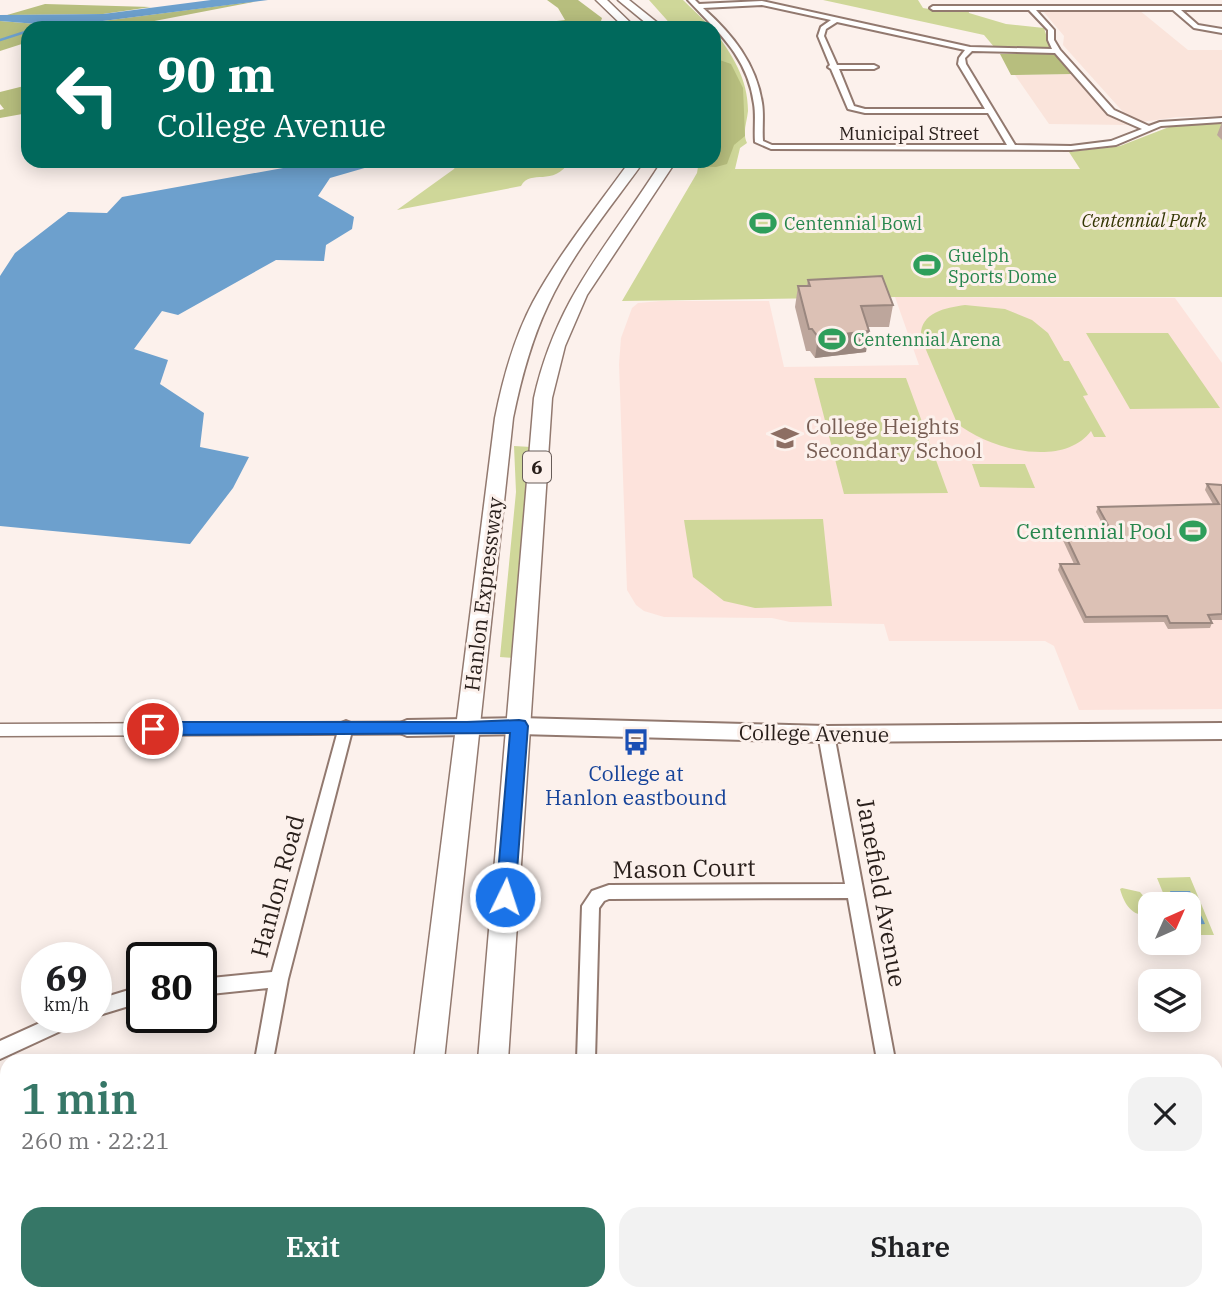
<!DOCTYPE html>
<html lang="en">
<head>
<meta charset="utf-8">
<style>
  :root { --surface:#fff; --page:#f2f2f2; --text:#202124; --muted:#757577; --accent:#367767 }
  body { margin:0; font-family:"IBM Plex Serif",serif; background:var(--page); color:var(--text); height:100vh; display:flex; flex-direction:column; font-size:26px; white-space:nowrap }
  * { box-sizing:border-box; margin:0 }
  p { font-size:23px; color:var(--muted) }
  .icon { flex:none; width:38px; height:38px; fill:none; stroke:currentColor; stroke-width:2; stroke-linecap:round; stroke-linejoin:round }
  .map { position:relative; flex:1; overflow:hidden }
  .panel { position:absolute; left:0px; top:1054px; width:1223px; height:247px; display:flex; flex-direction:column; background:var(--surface); border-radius:21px 21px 0 0; box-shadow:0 4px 18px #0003 }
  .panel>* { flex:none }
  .hud { position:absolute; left:21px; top:21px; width:700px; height:147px; border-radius:21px; box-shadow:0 4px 18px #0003; background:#00695c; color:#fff; overflow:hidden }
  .needle { width:46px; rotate:45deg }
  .controls { position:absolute; left:1138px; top:892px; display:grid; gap:14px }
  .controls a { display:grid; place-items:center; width:63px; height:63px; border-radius:14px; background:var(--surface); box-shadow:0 4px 18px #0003; font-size:35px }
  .speed { position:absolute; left:21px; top:942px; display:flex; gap:14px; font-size:35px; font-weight:700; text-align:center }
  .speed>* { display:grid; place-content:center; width:91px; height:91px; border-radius:50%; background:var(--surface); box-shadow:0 4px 18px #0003; line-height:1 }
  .speed small { font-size:18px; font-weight:400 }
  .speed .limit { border:4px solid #111; border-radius:10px; background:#fff; color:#111 }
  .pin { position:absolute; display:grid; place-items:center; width:60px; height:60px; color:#fff; margin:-30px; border:4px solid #fff; border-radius:50%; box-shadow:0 2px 7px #0007 }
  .me { position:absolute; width:77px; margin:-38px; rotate:4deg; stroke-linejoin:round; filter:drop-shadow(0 0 5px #0008) }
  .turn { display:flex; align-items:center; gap:24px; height:147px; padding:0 21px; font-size:32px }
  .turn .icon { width:91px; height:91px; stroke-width:2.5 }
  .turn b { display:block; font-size:49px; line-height:60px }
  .round { display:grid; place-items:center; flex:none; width:74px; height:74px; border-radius:21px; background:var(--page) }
  .head { display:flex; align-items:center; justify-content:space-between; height:119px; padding:0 21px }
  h1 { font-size:42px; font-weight:600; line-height:52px; color:var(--accent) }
  .button { display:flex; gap:14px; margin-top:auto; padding:14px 21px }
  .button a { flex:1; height:80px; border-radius:21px; background:var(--accent); color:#fff; font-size:28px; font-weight:600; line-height:80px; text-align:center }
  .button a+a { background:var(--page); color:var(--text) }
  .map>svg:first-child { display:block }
</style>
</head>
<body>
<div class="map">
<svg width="1222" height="1299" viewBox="0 0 1222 1299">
  <rect width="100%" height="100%" fill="#fcf1ec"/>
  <!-- built -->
  <path fill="#fae4db" d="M1139 10 1188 50H1222V116L1177 117 1142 122 1124 113 1063 45 1064 36 1043 11Z
    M1073 74 1106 113 1128 125 1049 124 1015 75Z"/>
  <!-- education -->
  <path fill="#fde3dc" d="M895 297 1175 298 1222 363V709L1079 710 1054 646 1045 641H889L884 624 790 622 772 618 664 617 644 611 636 605 627 590 619 364 621 338 632 308 638 303 661 301H769L784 367 919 365Z"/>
  <!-- green -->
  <path fill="#cfd799" d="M649 0H683L712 28H674Z
    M823 0H918L923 8 935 10 968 9 969 13 1006 24 1044 28 1050 47 995 48 984 35Z
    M714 30C732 55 748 78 748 111 747 122 742 133 747 143L740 148 735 169H1080L1069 152 1120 146 1169 127 1222 122V297H895L622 301 697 173 698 167H683L686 161H714Z
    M458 161H570C553 188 531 168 521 186L397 210 454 169Z
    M965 305 1005 309 1032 320 1048 333 1064 361H1069L1088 395 1083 396 1106 437H1094L1091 431C1063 469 987 449 957 423L921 338C919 313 944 308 965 305Z
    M1086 333H1168L1220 408 1130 409Z
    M814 378H906L948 493 844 494Z
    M514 446 531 447 513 658 500 657 516 492Z
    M972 464H1025L1035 488 980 487Z
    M823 519 832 606 755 608 724 601 693 577 684 520Z
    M1190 877 1214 935H1188V905H1168L1157 878Z
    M1122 888 1140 892 1151 905 1147 915C1131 916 1124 903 1120 889Z"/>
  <!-- forest -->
  <path fill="#b7be7e" d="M547 0H578L602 18 600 24 609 28H525L540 23 565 20 558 8Z
    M258 1 118 28H28V42L0 51V21L49 25 95 22Z
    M45 4 151 7 103 14 7 15Z
    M1000 54H1055L1072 74 1011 75Z
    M714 58 731 64 743 88 745 136 734 145 727 164 716 167 691 166 693 161H714Z
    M28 85V99L22 101 28 107V113L0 118V110L4 109 0 104V92Z"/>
  <!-- water -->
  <path fill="#6da0cd" d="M211 0H268L95 22 49 25 0 21V15L103 14Z
    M300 161H371L368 167 330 178 318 196 354 217 352 229 326 245 324 261 276 260 178 315 162 311 134 349 168 360 160 384 204 413 200 447 249 457 233 488 190 544 0 526V276L15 253 68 212 107 213 122 197 283 168 300 164Z
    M1170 891H1190L1205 924 1188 925V905H1175Z"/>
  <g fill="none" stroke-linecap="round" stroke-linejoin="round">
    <!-- stream -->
    <path stroke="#6da0cd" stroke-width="2.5" d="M45 28 54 25
      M0 40 28 31"/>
    <defs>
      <path id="minor" d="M688 0H695L699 4 762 1 970 47 1052 49 1048 40V30L1029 10H933L930 8 933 6H1222V10H1181L1198 25 1222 29V33L1194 28 1173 10H1036L1054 30V40L1060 50 1114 110 1149 126 1160 122 1222 118V122L1161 126 1116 145 1071 150 771 149 755 142C754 129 756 116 754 104 748 57 718 32 688 0ZM762 5 831 20 821 27 818 36 830 65 828 67 831 69 848 109 865 113H988L1007 145H772L763 141C762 128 764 115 762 103 756 63 732 34 703 8ZM837 22 965 50 959 58 958 64 985 109H865L854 106 839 69H874L878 67 874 65H837L824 36 826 29ZM972 51 1055 53 1108 114 1142 129 1111 141 1071 146 1015 145 966 64 965 58Z
        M346 721 351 723 353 727 288 979 273 1060H255L268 988 201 995V979L272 972 339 727 341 723Z
        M826 728 831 730 834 734 895 1060H877L848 898 609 899 604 901 599 908 595 1060H577L582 906 592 891 609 885 845 884 818 734 821 730Z
        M142 986V1002L96 1016V1000Z
        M53 1017H81L78 1023 0 1059V1041Z
        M206 1293H228L226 1299H204Z
        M917 1293H939L940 1299H918Z"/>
      <path id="tertiary" d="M407 722 413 724 415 728 413 732 407 734 0 736V724Z"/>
      <path id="secondary" d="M519 718 826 726 1222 723V739L826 742 519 734 407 736 400 733 397 728 400 723 407 720Z"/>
      <path id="trunk" d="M596 0H607L636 28H625Z
        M618 0H629L664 28H652Z
        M630 161H644C611 207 572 253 548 305 531 341 521 379 513 418L444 1060H414L495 418C503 378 514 338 533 302 560 252 597 207 630 161Z
        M662 161H676L587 295 565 346 552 398 508 1060H478L534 398C557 296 609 245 662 161Z
        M385 1293H421L420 1299H384Z
        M458 1293H494L493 1299H457Z"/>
    </defs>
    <!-- minor casing -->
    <use href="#minor" stroke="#92796f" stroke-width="4"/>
    <!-- tertiary casing -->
    <use href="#tertiary" stroke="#92796f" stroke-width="3"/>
    <!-- secondary casing -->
    <use href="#secondary" stroke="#92796f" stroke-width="4"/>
    <!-- trunk casing -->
    <use href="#trunk" stroke="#92796f" stroke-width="3"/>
    <!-- minor -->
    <use href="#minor" fill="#fff" fill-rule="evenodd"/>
    <!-- tertiary -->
    <use href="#tertiary" fill="#fff" fill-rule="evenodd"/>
    <!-- secondary -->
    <use href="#secondary" fill="#fff" fill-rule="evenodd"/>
    <!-- trunk -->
    <use href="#trunk" fill="#fff" fill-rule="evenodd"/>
  </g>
  <!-- wall -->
  <path fill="#bda69c" d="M1222 122V140L1217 135Z
    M808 280 893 305 889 327H868L866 352 815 358 810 351H806L795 307 798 286H807Z
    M1207 484 1222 485V620H1211L1212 623 1210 628 1168 629 1164 622 1084 623 1058 570 1060 564H1074L1060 534 1062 528 1104 527 1096 512 1098 507 1213 504 1205 490Z"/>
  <!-- shaded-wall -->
  <path fill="#9a877f" d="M869 331 866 352 815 358 818 337Z"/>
  <!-- building -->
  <path fill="#dcc1b5" stroke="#9a877f" stroke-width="2" d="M882 276 893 305 861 306 869 331 818 337 812 329H809L798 286H810L808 280Z
    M1207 484 1222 485V614L1208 615 1212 623H1170L1167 616 1086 617 1060 564H1079L1062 528 1109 527 1098 507 1219 504Z"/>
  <!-- route -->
  <path fill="#1a73e8" stroke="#114b97" stroke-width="2" d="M519 720 525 721 528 726 515 897 512 903 505 905 499 903 496 897 510 733 153 735 147 733 145 729 147 724 153 722H467Z"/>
  <!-- icons -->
  <defs>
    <symbol id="stadium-bare" viewBox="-9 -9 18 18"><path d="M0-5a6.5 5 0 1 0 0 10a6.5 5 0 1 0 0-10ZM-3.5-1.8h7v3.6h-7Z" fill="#2e9e5b" stroke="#fcf1ec" stroke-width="2.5" paint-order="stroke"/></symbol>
    <symbol id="school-bare" viewBox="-9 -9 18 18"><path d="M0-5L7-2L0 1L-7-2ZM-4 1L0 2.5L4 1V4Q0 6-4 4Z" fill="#8d6e63" stroke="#fcf1ec" stroke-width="2.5" paint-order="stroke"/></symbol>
    <symbol id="bus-bare" viewBox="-9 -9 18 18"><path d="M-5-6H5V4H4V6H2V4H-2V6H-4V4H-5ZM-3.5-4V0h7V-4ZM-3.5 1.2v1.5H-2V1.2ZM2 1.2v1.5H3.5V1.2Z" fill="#1a4fb4" stroke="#fcf1ec" stroke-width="2.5" paint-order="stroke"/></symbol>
  </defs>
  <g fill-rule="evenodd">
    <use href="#stadium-bare" x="744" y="204" width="38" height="38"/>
    <use href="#stadium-bare" x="908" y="246" width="38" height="38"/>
    <use href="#stadium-bare" x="813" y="320" width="38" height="38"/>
    <use href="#school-bare" x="766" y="419" width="38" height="38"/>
    <use href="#stadium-bare" x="1174" y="512" width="38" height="38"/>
    <use href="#bus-bare" x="617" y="723" width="38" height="38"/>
  </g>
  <g text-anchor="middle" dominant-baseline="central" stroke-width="6" stroke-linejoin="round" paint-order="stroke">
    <!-- far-street labels -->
    <g font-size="18" fill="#281e1a" stroke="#fcf1ec">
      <text x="909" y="133">Municipal Street</text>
    </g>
    <!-- far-park labels -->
    <g font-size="18" font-style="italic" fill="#333603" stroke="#fcf1ec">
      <text x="1144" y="220">Centennial Park</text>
    </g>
    <!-- far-leisure labels -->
    <g font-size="18" fill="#27864d" stroke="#fcf1ec" text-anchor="start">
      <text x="784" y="223">Centennial Bowl</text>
      <text x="948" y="255">Guelph<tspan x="948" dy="21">Sports Dome</tspan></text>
      <text x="853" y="339">Centennial Arena</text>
    </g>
    <!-- shield labels -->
    <rect fill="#fcf1ec" stroke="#685d59" stroke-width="2" x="523" y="451.5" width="28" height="31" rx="5"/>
    <g font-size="19" font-weight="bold" fill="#281e1a">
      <text x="537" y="467">6</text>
    </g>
    <!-- education labels -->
    <g font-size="21" fill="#785e54" stroke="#fcf1ec" text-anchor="start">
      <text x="806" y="426">College Heights<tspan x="806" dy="24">Secondary School</tspan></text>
    </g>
    <!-- leisure labels -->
    <g font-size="21" fill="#27864d" stroke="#fcf1ec" text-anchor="end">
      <text x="1172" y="531">Centennial Pool</text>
    </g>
    <!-- street labels -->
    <g font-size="21" fill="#281e1a" stroke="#fcf1ec">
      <text transform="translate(483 594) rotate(-83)">Hanlon Expressway</text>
      <text transform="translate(814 733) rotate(1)">College Avenue</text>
    </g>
    <!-- transit labels -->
    <g font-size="21" fill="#164399" stroke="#fcf1ec">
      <text x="636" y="773">College at<tspan x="636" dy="24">Hanlon eastbound</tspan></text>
    </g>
    <!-- near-street labels -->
    <g font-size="24" fill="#281e1a" stroke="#fcf1ec">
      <text transform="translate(684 868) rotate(-1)">Mason Court</text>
      <text transform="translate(277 886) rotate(-75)">Hanlon Road</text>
      <text transform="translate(882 892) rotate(80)">Janefield Avenue</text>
    </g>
  </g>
</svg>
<div class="controls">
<a><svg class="needle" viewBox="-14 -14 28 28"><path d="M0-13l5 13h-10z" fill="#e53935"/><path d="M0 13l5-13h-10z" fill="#757577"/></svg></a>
<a><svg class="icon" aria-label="layers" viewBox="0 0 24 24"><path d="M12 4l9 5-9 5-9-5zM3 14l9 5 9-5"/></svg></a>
</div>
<div class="speed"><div>69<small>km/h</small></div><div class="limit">80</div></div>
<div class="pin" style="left:153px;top:729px;background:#d93025"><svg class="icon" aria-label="arrive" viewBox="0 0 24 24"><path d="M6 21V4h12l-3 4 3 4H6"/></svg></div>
<svg class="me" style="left:505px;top:897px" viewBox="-20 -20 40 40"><circle r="17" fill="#1a73e8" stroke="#fff" stroke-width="3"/><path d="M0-11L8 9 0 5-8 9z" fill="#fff"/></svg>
<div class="hud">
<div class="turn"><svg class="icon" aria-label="left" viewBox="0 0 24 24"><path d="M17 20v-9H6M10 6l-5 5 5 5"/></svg><div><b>90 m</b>College Avenue</div></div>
</div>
<section class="panel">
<div class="head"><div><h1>1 min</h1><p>260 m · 22:21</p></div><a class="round"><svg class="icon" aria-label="close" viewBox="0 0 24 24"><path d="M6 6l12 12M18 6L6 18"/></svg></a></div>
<div class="button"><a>Exit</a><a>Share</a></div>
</section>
</div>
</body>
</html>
